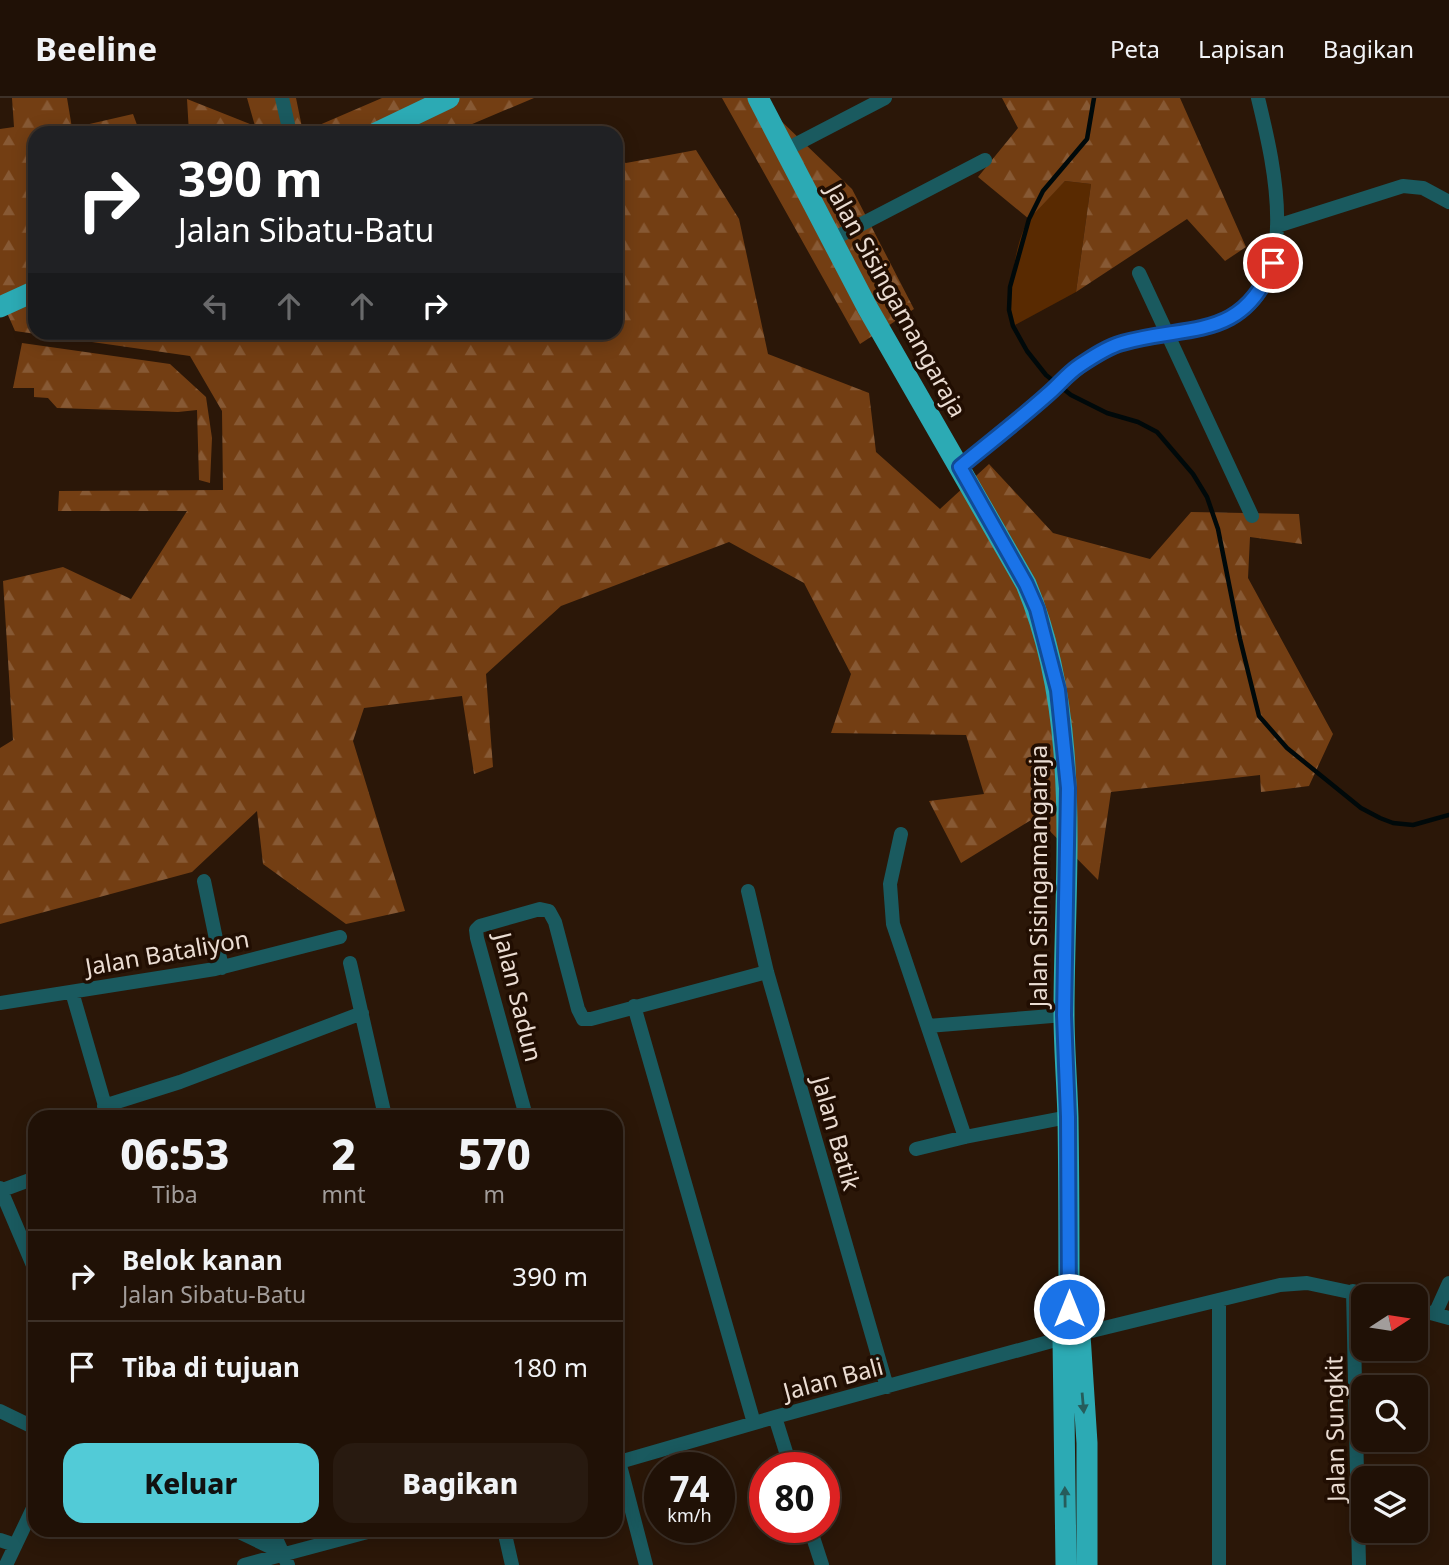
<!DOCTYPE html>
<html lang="id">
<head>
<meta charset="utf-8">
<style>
  :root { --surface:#201106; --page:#281a10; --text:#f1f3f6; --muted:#a29d9b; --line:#3d3128; --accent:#52cbd7 }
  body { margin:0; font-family:"Noto Sans",sans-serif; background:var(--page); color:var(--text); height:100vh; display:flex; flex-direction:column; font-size:26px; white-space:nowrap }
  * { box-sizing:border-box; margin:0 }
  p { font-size:23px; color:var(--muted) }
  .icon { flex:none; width:38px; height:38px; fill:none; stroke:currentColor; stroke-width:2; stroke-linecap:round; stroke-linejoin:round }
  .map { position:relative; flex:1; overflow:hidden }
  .drawer { position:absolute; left:28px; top:1012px; width:595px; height:427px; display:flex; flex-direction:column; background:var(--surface); border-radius:21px; box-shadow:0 4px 18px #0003,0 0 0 2px var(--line) }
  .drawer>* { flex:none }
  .top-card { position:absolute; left:28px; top:28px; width:595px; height:214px; border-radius:21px; box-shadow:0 4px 18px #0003,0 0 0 2px var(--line); background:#202124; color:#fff; overflow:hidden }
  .needle { width:46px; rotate:78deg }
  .fabs { position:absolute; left:1351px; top:1186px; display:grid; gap:14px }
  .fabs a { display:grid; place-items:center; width:77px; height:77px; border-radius:14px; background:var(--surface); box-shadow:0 4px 18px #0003,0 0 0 2px var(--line); font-size:35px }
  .speed { position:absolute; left:644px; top:1354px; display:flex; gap:14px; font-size:35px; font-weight:700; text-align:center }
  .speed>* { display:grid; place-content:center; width:91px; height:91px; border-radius:50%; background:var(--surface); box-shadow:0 4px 18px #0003,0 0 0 2px var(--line); line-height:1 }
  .speed small { font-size:18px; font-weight:400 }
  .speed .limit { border:10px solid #d22; background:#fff; color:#111 }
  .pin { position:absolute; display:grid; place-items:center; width:60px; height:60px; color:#fff; margin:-30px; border:4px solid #fff; border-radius:50%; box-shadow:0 2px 7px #0007 }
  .me { position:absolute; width:77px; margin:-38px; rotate:0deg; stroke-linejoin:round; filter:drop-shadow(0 0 5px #0008) }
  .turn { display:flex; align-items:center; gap:24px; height:147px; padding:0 35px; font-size:32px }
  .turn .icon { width:91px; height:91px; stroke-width:2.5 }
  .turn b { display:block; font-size:49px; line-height:60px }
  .lanes { display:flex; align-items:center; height:66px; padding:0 35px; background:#0003; justify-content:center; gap:35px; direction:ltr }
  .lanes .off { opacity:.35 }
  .eta { display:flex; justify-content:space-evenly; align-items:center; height:119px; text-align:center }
  .eta b { font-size:42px; font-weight:800; line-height:49px }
  .cta { display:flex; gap:14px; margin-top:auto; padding:14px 35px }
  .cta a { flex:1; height:80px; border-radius:21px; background:var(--accent); color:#111; font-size:28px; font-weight:800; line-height:80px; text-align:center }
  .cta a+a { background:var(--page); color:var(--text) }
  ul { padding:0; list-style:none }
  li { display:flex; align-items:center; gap:21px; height:91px; padding:0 35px; border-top:2px solid var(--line) }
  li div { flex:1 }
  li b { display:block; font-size:26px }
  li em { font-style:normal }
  header { display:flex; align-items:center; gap:42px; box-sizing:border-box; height:98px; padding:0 35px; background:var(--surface); border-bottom:2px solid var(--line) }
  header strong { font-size:33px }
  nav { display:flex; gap:38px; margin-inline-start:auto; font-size:24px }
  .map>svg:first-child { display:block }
</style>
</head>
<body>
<header>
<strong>Beeline</strong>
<nav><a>Peta</a><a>Lapisan</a><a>Bagikan</a></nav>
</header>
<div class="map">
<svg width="1449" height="1467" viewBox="0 0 1449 1467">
  <defs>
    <pattern id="forest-firs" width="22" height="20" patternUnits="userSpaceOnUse" patternTransform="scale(1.75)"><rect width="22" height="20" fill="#733e13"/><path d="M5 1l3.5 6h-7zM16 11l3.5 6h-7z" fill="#875934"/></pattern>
  </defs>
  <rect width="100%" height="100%" fill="#2b1708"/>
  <!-- green -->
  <path fill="#592a01" d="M1065 83 1091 86 1076 194 1013 228C1007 200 1014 148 1028 122 1036 108 1054 95 1065 83Z"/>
  <!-- forest -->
  <path fill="url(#forest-firs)" d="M12 0H67L72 30 133 16 140 35H35V234H616V61L626 65 696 52 739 121 768 256 869 295 876 354 940 411 989 366 1053 435 1150 461 1191 414 1299 416 1302 446 1250 439 1248 480 1333 636 1309 688 1261 694 1260 677 1111 694 1098 782 1036 719 961 765 929 703 984 696 966 637 831 635 851 576 804 485 729 444 561 508 486 576 493 669 474 676 462 598 364 610 353 643 405 813 346 826 263 766 257 713 192 774 0 826V650L13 642 3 483 63 469 131 501 187 413H58L59 393 223 392 222 313 190 258 15 233 4 208 0 209V31L14 29Z
    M247 0H296L303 34 382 0H534L451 35H189L187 1 255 28Z
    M722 0H769L779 21 852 91 914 211 860 246Z
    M1002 0H1180L1246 149 1225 163 1187 121 1076 194 1091 86 1065 83 1029 121 978 79 1018 30Z
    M22 245 170 266 206 299 212 340 210 385 199 382 197 312 178 314 57 310 48 300 34 299V290H13Z"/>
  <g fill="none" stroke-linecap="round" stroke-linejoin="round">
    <!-- stream -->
    <path stroke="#00090a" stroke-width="4.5" d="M1094 0 1087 41 1043 93 1029 121 1010 189 1009 212 1013 228 1027 253 1046 277 1071 297 1107 315 1138 324 1157 334 1193 376 1207 399 1218 431 1240 541 1259 618 1287 650 1361 710 1380 720 1393 725 1413 727 1449 717"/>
    <!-- minor -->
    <path stroke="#1a5a5f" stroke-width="14" d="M282 0 290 35
      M785 52 885 0
      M1277 128 1403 88 1423 90 1449 104
      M833 141 985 62
      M1139 175 1252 418
      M960 369C989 345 1019 322 1047 298 1069 278 1088 260 1115 248 1126 242 1139 242 1151 240 1174 236 1197 233 1219 225 1306 195 1274 66 1258 0
      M901 736 890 786 893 826 965 1039
      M204 783 222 870
      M748 793 767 874 887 1289
      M350 865 385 1018
      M72 894 108 1018
      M0 905 215 871 340 839
      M634 908 754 1325
      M928 928 1064 917
      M104 1008 180 984 362 915
      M526 1018 477 840 476 832 480 828 540 811 549 813 555 824 578 911 583 921H591L767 874
      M916 1051 965 1039 1068 1019
      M0 1090 35 1172
      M0 1093 35 1080
      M1353 1193 1359 1467
      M1219 1202V1467
      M1416 1211 1449 1220
      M1435 1216 1449 1185
      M0 1313 35 1330
      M775 1319 791 1370
      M616 1352 646 1467
      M616 1365 775 1319 1063 1240 1280 1187 1307 1185 1373 1199
      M810 1430 822 1467
      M235 1432 285 1456
      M272 1432 288 1467
      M504 1432 512 1467
      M0 1442 15 1447
      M6 1467 35 1406
      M244 1467 375 1432"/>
    <!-- highway -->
    <path stroke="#2caab4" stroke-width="21" d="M758 0 867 209 1026 486C1083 622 1064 771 1064 915 1064 950 1067 985 1068 1020 1069 1084 1069 1147 1069 1211L1063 1240 1066 1467
      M376 35 449 0
      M0 209 35 193
      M1069 1211 1080 1237 1087 1345V1467"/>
  </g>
  <!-- one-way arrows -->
  <defs><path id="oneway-solid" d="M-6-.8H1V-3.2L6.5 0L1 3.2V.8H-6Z" transform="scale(1.75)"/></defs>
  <g fill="#265c5b">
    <use href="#oneway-solid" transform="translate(1083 1305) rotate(85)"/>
    <use href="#oneway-solid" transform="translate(1065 1399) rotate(-91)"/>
  </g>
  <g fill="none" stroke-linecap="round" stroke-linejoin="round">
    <defs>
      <path id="route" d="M1069 1211 1068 1019 1064 917 1068 690 1058 592 1037 511 1026 486 960 369C989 345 1019 322 1047 297 1058 288 1067 276 1079 268 1091 260 1107 249 1122 245 1187 226 1243 244 1273 165"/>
    </defs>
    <!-- route casing -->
    <use href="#route" stroke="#114b97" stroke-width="18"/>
    <!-- route -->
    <use href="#route" stroke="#1a73e8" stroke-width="12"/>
  </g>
  <g text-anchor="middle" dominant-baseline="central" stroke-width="7" stroke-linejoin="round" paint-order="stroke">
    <!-- street labels -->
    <g font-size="24" fill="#ebddd3" stroke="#210e02">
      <text transform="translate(897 202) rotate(61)">Jalan Sisingamangaraja</text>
      <text transform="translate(1037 778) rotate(-90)">Jalan Sisingamangaraja</text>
      <text transform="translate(167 854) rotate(-10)">Jalan Bataliyon</text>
      <text transform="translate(519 899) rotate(76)">Jalan Sadun</text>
      <text transform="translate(837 1035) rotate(74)">Jalan Batik</text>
      <text transform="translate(833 1280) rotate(-15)">Jalan Bali</text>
      <text transform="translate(1334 1331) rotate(-91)">Jalan Sungkit</text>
    </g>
  </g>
</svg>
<div class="fabs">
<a><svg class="needle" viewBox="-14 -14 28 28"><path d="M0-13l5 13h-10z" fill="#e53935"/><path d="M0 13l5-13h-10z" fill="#a29d9b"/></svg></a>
<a><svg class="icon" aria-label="search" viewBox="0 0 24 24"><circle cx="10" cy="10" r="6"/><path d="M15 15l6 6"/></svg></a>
<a><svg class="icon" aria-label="layers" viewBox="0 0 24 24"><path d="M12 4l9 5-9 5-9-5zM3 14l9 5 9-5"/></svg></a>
</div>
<div class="speed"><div>74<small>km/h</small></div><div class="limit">80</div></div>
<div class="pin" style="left:1273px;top:165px;background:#d93025"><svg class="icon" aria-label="arrive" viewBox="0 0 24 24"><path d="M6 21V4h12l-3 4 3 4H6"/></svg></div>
<svg class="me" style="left:1069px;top:1211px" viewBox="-20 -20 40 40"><circle r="17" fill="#1a73e8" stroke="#fff" stroke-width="3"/><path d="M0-11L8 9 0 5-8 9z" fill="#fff"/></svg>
<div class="top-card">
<div class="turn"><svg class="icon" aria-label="right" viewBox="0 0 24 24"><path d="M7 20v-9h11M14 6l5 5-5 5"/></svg><div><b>390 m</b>Jalan Sibatu-Batu</div></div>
<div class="lanes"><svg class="icon off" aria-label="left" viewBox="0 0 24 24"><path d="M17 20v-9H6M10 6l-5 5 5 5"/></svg><svg class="icon off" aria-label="ahead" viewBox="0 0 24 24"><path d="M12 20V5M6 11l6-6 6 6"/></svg><svg class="icon off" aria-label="ahead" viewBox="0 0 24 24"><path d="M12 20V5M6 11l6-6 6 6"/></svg><svg class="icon" aria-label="right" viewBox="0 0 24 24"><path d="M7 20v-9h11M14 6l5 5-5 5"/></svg></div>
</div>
<section class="drawer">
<div class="eta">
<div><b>06:53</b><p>Tiba</p></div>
<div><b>2</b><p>mnt</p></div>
<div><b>570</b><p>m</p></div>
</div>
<ul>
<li><svg class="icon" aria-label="right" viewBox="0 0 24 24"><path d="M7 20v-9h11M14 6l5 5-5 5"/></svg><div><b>Belok kanan</b><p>Jalan Sibatu-Batu</p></div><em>390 m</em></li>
<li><svg class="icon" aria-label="arrive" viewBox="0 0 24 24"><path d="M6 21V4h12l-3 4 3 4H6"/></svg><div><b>Tiba di tujuan</b></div><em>180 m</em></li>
</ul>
<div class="cta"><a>Keluar</a><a>Bagikan</a></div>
</section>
</div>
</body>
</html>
